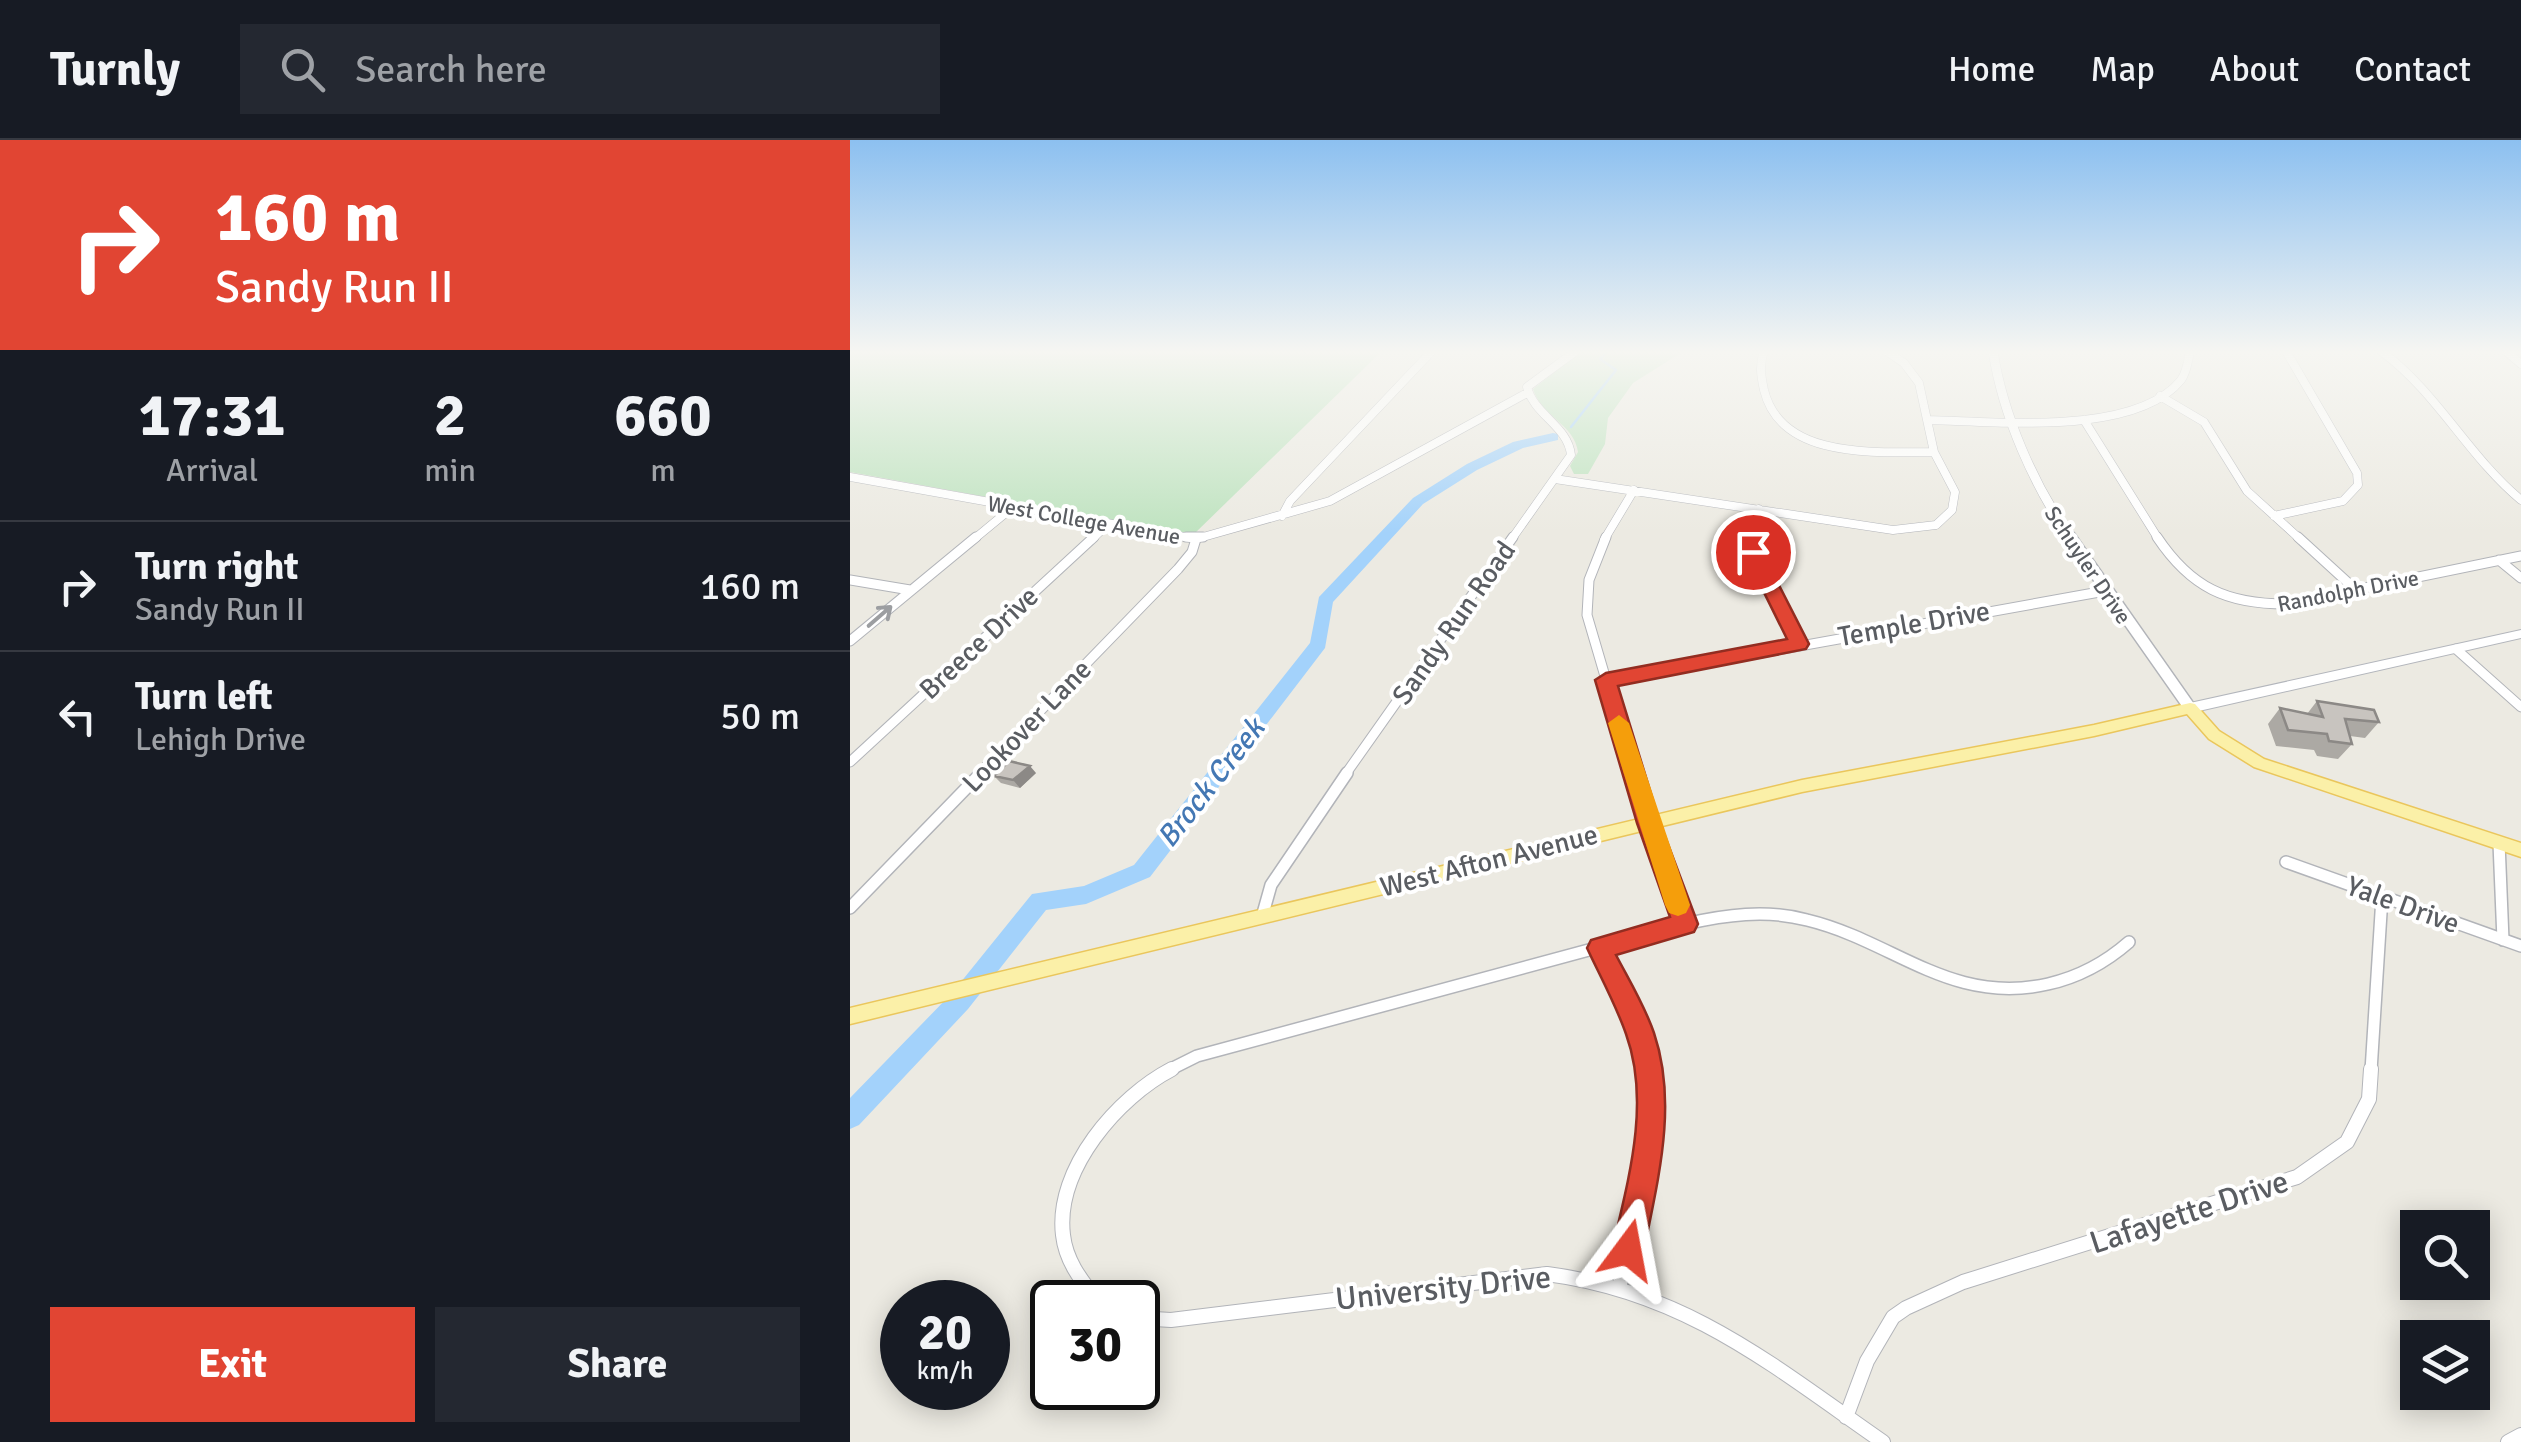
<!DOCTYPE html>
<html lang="en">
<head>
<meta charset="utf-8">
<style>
  :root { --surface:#171b24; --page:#242831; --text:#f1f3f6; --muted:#9ea1a6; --line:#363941; --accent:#e14533 }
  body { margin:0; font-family:Signika,sans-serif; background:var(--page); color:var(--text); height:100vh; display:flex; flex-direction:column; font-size:38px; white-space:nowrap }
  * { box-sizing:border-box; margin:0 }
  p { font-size:32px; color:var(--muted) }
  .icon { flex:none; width:55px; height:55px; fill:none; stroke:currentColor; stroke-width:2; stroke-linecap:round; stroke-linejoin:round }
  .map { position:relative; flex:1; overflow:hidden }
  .side { display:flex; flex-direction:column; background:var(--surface); width:850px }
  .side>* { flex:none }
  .guide { background:#e14533; color:#fff; overflow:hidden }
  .buttons { position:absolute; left:1550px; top:1070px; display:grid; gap:20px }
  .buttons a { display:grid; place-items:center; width:90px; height:90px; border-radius:0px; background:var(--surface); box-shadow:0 5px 25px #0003; font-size:50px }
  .speed { position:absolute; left:30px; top:1140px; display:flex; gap:20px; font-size:50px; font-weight:700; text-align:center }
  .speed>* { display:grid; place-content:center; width:130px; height:130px; border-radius:50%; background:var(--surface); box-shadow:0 5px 25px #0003; line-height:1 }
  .speed small { font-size:25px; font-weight:400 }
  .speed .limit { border:5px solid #111; border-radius:15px; background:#fff; color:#111 }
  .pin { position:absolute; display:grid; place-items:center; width:85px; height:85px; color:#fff; margin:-42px; border:5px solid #fff; border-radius:50%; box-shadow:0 2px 10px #0007 }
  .me { position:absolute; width:110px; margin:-55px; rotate:13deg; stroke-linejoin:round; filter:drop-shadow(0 0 8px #0008) }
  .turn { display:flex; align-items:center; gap:35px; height:210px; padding:0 50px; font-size:45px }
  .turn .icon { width:130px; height:130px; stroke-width:2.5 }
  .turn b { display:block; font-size:70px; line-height:85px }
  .eta { display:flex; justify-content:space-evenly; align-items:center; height:170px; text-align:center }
  .eta b { font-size:60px; font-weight:700; line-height:70px }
  .button { display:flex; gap:20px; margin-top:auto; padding:20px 50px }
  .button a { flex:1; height:115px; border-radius:0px; background:var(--accent); color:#fff; font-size:40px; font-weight:700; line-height:115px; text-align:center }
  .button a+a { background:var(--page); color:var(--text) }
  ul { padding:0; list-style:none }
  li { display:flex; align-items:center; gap:30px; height:130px; padding:0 50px; border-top:2px solid var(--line) }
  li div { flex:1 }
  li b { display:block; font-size:38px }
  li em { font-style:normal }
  header { display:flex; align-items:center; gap:60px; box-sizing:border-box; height:140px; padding:0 50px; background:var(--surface); border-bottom:2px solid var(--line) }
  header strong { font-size:48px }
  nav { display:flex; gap:55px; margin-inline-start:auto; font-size:35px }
  .search { width:700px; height:90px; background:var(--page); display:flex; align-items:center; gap:25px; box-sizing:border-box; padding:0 35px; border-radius:0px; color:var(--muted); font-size:38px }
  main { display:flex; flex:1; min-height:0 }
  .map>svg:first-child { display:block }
</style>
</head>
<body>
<header>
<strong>Turnly</strong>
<div class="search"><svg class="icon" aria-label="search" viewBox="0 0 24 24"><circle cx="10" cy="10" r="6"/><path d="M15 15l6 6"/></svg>Search here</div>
<nav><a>Home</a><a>Map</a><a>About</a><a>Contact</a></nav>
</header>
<main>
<section class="side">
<div class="guide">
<div class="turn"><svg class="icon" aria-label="right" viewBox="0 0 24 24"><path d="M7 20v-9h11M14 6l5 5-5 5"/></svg><div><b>160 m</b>Sandy Run II</div></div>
</div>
<div class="eta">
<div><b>17:31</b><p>Arrival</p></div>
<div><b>2</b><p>min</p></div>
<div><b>660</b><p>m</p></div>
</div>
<ul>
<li><svg class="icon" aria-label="right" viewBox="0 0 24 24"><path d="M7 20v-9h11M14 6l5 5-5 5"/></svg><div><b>Turn right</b><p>Sandy Run II</p></div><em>160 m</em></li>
<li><svg class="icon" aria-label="left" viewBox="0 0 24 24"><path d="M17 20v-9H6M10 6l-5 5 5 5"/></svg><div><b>Turn left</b><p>Lehigh Drive</p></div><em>50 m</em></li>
</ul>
<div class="button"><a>Exit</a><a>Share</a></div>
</section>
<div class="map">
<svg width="1671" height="1302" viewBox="0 0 1671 1302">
  <rect width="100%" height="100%" fill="#eceae2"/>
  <!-- green -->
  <path fill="#bfe3c0" d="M0 211H532L343 395 0 332Z
    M732 211H834L783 243 758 278 755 304 738 334H724L720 326 728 312C725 285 691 276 683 249Z"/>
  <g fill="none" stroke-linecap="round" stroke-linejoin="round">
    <!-- stream -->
    <path stroke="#a3d2fb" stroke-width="2.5" d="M721 287 766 230 750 219 758 211"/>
    <!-- river -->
    <path fill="#a3d2fb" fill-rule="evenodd" d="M703 293 708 294V300L673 308 627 330 573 364 483 462 475 508 300 737 236 764 196 770 118 869 9 985 0 989V958L102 853 182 754 234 746 284 725 460 503 469 457 563 358 617 324 663 302Z"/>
    <defs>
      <path id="minor-far3" d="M914 211C909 225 911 236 914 250 931 320 1026 312 1084 312
        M1531 211C1587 252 1618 316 1671 360
        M1656 211 1671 224
        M1310 256 1354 282 1397 351 1451 400
        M1078 280C1144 281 1285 297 1331 240 1337 232 1338 221 1340 211
        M1234 280 1309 400
        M0 337 346 399 480 361 677 253
        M705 339 1043 390 1086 385 1102 370 1105 352 1084 312 1069 243 1054 223 1036 211
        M432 376 440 361 582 211
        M1424 376 1493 361 1508 345 1507 333 1436 211
        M123 400 163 367
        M241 400 257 385
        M661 400 721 315C718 286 684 275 677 247L726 211
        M754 400 784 350
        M901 400 909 369"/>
      <path id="minor-far2" d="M336 397H353
        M756 397 739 440 737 475 784 635
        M902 397 900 403 949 504
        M1307 397C1341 448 1377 464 1436 464L1671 416
        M1448 397 1506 450
        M1649 420 1671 438
        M0 440 60 450
        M0 501 126 397
        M1606 509 1671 567
        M756 541 1255 451
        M0 622 244 397
        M128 635 328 429 342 412 346 399
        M495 635 663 397"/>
      <path id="minor-far1" d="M1649 703 1653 800
        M1436 722 1671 806
        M0 768 131 633
        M412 777 421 745 497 633
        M835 784C875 775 916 769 957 780 1044 801 1101 866 1198 844 1229 837 1255 823 1279 802
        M750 808 790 892 800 931
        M317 931 347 916 835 784 783 633
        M1521 931 1532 757"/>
      <path id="minor" d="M770 1144C788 1073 808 1003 799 929
        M248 1162C232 1141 216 1122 213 1095 205 1029 268 957 322 929
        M288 1178 321 1180 697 1134C836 1152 922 1225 1033 1302
        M996 1277 1017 1221 1043 1177 1056 1168 1113 1142 1447 1037 1497 1002 1519 959 1521 929
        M1658 1302 1671 1295"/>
      <path id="tertiary-far1" d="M1143 211C1153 276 1184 346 1222 400"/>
      <path id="tertiary" d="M1220 397 1340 568"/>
      <path id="secondary" d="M1671 490V498L1340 573 1334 568 1340 563Z"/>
      <path id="primary" d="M1340 563 1345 564 1369 591 1414 619 1671 703V717L1404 627 1359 599 1337 574 1244 596 952 652 0 884V868L952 640 1244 585Z"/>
    </defs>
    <!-- minor-far3 casing -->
    <use href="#minor-far3" stroke="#b2b4b9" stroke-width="9"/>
    <!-- minor-far2 casing -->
    <use href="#minor-far2" stroke="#b2b4b9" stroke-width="11"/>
    <!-- minor-far1 casing -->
    <use href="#minor-far1" stroke="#b2b4b9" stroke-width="14"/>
    <!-- minor casing -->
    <use href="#minor" stroke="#b2b4b9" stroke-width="16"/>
    <!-- tertiary-far1 casing -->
    <use href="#tertiary-far1" stroke="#b2b4b9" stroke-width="10"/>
    <!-- tertiary casing -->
    <use href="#tertiary" stroke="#b2b4b9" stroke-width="14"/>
    <!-- secondary casing -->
    <use href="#secondary" stroke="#b3b6bc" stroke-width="2"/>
    <!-- primary casing -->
    <use href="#primary" stroke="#eac65c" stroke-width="3"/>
    <!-- minor-far3 -->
    <use href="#minor-far3" stroke="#fff" stroke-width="8"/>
    <!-- minor-far2 -->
    <use href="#minor-far2" stroke="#fff" stroke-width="9"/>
    <!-- minor-far1 -->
    <use href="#minor-far1" stroke="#fff" stroke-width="11"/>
    <!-- minor -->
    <use href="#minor" stroke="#fff" stroke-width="14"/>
    <!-- tertiary-far1 -->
    <use href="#tertiary-far1" stroke="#fff" stroke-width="9"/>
    <!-- tertiary -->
    <use href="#tertiary" stroke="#fff" stroke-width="11"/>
    <!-- secondary -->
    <use href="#secondary" fill="#fff" fill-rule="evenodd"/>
    <!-- primary -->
    <use href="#primary" fill="#fbf0a8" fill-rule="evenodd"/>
  </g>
  <!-- wall -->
  <path fill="#aca9a4" d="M1467 561 1529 582 1515 598 1500 596 1502 604 1488 619 1467 616 1464 610 1426 606 1418 584 1430 568 1457 574Z
    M186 633 170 648 151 643 144 636Z"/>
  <!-- shaded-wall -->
  <path fill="#8c8986" d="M180 626 186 633 170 648 163 640Z"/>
  <!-- building -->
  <path fill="#c8c4bf" stroke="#8c8986" stroke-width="2.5" d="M1467 561 1524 570 1529 582 1495 579 1502 604 1479 601 1477 594 1438 590 1430 568 1473 577Z
    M159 621 180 626 163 640 144 636Z"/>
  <!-- one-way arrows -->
  <defs><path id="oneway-shaft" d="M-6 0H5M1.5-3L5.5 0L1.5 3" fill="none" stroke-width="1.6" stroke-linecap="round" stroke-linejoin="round" transform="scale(2.5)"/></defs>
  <use stroke="#9c9ea1" href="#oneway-shaft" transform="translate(30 476) rotate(-41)"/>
  <!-- sky -->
  <linearGradient id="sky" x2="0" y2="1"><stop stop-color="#8cc0f0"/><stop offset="0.54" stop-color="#f6f6f2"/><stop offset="1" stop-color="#f6f6f2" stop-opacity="0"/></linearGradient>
  <rect width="1671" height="393" fill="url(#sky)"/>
  <!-- route -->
  <path fill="#e14533" stroke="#922d21" stroke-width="2.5" d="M903 407 912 412 959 504 956 509 768 546 810 683 848 784 844 792 766 815C779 840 795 866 804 893 828 964 808 1039 794 1110L789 1121 778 1126 767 1121 762 1110C778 1041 801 963 776 894 766 865 750 836 737 808L741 800 820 777 787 683 745 540 756 533 937 499 894 412Z"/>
  <!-- slow -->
  <path fill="#f59e0b" d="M769 575 779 583 840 765 836 773 828 776 819 773 815 765 758 583Z"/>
  <g text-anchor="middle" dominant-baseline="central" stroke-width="8" stroke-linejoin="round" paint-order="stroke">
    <!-- far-street labels -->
    <g font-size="22" fill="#5a5d62" stroke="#fff">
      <text transform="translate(234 380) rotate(10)">West College Avenue</text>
      <text transform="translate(1238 425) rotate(56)">Schuyler Drive</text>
      <text transform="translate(1498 451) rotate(-11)">Randolph Drive</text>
    </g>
    <!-- street labels -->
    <g font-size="28" fill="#5a5d62" stroke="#fff">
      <text transform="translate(604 483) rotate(-55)">Sandy Run Road</text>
      <text transform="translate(1064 484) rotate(-10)">Temple Drive</text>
      <text transform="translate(129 503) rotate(-43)">Breece Drive</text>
      <text transform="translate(177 586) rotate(-46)">Lookover Lane</text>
      <text transform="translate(639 721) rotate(-14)">West Afton Avenue</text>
      <text transform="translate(1553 765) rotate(20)">Yale Drive</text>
    </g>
    <!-- water labels -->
    <g font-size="30" font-style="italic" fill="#4478b4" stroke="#fff">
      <text transform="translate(361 643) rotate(-52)">Brock Creek</text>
    </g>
    <!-- near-street labels -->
    <g font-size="32" fill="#5a5d62" stroke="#fff">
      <text transform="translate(1339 1072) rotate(-18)">Lafayette Drive</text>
      <text transform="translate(593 1148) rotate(-6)">University Drive</text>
    </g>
  </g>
</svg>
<div class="buttons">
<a><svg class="icon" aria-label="search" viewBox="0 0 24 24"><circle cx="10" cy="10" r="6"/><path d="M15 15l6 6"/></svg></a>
<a><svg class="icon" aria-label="layers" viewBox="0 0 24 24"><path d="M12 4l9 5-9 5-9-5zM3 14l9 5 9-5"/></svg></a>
</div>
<div class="speed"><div>20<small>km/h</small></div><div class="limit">30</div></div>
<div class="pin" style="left:903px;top:412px;background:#d93025"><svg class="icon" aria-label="arrive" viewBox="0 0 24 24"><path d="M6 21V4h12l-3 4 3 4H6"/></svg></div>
<svg class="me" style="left:778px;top:1110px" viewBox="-20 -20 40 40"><path d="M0-17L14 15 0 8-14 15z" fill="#e14533" stroke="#fff" stroke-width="4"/></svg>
</div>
</main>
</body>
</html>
